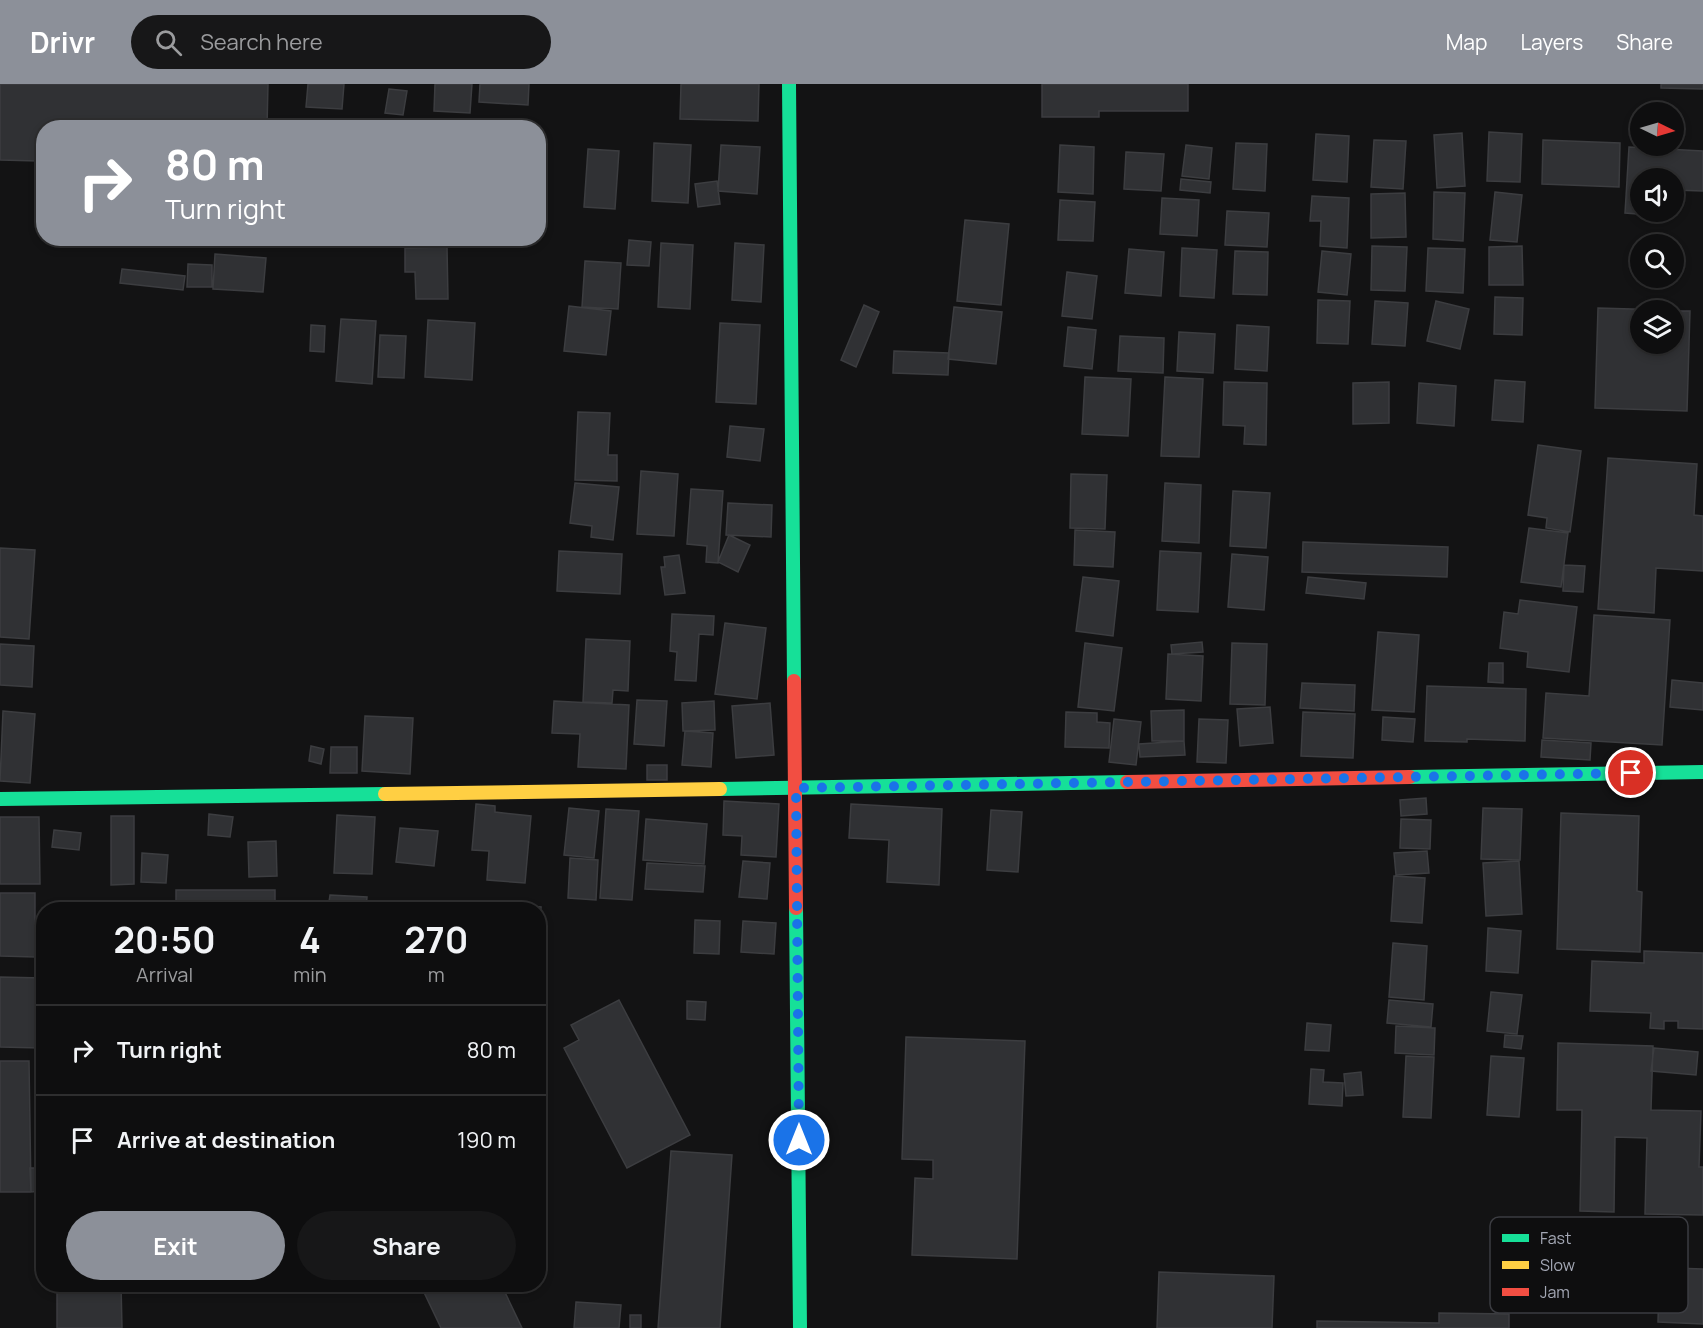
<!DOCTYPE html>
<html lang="en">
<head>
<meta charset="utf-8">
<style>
  :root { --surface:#0e0e0f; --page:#171718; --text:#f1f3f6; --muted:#9b9c9e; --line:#2e2e2f; --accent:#8c9099 }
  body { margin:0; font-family:Manrope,sans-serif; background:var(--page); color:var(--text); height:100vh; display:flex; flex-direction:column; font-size:22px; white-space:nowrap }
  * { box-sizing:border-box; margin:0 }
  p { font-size:20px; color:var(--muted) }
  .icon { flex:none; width:33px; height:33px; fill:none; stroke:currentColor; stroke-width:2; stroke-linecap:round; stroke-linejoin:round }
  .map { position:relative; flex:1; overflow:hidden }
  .sheet { position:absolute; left:36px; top:818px; width:510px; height:390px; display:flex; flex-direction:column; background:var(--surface); border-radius:24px; box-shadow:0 3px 9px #0003,0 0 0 2px var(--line) }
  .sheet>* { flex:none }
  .guide { position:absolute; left:36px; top:36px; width:510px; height:126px; border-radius:24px; box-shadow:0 3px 9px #0003,0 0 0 2px var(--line); background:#8c9099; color:#fff; overflow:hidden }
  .needle { width:39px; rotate:95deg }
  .fabs { position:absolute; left:1630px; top:18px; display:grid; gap:12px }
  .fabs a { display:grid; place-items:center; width:54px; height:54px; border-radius:50%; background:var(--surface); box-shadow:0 3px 9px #0003,0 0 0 2px var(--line); font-size:30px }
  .pin { position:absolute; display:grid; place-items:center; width:51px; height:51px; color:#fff; margin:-26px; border:3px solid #fff; border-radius:50%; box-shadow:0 2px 6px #0007 }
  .me { position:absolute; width:66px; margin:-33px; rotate:0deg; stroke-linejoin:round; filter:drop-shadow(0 0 4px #0008) }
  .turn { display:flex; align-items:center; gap:21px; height:126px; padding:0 30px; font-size:27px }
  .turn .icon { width:78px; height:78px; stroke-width:2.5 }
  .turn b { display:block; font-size:42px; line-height:51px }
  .eta { display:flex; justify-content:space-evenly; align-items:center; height:102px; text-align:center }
  .eta b { font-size:36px; font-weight:700; line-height:42px }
  .button { display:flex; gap:12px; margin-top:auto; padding:12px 30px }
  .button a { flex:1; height:69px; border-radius:36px; background:var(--accent); color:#fff; font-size:24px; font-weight:700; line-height:69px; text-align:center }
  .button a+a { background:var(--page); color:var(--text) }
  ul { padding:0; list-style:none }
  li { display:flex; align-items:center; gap:18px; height:90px; padding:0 30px; border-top:2px solid var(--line) }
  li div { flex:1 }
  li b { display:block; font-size:22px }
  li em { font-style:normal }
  header { display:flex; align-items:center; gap:36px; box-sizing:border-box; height:84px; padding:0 30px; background:var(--accent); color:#fff }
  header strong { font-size:28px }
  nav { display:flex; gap:33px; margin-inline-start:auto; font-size:21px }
  .search { width:420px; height:54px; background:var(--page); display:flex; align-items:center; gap:15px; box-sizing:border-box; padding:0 21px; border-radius:33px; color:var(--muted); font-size:22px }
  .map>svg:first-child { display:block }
</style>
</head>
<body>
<header>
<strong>Drivr</strong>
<div class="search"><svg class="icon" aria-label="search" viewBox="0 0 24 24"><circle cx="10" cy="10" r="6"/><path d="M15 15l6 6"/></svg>Search here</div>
<nav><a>Map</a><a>Layers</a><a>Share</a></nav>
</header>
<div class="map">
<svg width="1703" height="1244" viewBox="0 0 1703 1244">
  <rect width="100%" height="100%" fill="#131314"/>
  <!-- building -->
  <path fill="#303134" stroke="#3c3d40" stroke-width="1.5" d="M0 0H268L267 44H91V39L63 38V44H44V72H38V77L0 76Z
    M308 0H344L342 25 306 23Z
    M435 0H472L470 29 434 27Z
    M480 0H529L528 21 479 18Z
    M681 0H759L758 37 680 35Z
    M1042 0H1188V27H1099V33H1042Z
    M1661 0H1703V5L1661 4Z
    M389 5 407 7 403 31 385 29Z
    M1489 48 1522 50 1520 98 1487 97Z
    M1462 49 1465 102 1437 104 1434 51Z
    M1316 50 1349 52 1347 98 1313 96Z
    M1374 56 1406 57 1403 105 1371 103Z
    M1543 56 1620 59 1619 103 1542 100Z
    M654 59 691 61 688 119 652 117Z
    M1236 59 1267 60 1265 107 1233 105Z
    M721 61 760 63 757 110 718 107Z
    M1060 61 1094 63 1093 110 1058 108Z
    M1186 61 1212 64 1209 95 1182 92Z
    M1629 63 1703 67V107L1674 106V94H1641V128H1663V132L1625 129Z
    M588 65 619 67 615 125 584 123Z
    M1126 68 1164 70 1161 107 1124 105Z
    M1181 95 1211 98 1210 109 1180 106Z
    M717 97 720 120 698 123 695 100Z
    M1434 108 1465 109 1463 157 1433 155Z
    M1495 108 1522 111 1517 158 1490 156Z
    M1405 109 1406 153 1371 154V110Z
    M1312 112 1349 114 1347 164 1320 162 1321 137H1310Z
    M1162 114 1199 116 1197 152 1160 150Z
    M1060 116 1095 118 1093 157 1058 156Z
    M1227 127 1269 129 1267 163 1225 161Z
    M965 136 1009 140 1001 221 957 217Z
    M407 154H454L453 160 407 157Z
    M629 156 651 158 649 182 627 181Z
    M661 159 693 161 690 225 658 223Z
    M735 159 764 161 761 218 732 216Z
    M1372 162 1407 163 1405 207 1371 206Z
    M1522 162 1523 201H1489V163Z
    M447 163 448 215H416L415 188H405V164Z
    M1182 164 1217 166 1214 214 1180 212Z
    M1428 164 1465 165 1463 209 1426 207Z
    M1129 165 1164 168 1161 212 1125 209Z
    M1235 167 1268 168 1267 211 1233 210Z
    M1322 167 1351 170 1347 211 1318 208Z
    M215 170 266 174 263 208 213 205Z
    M585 177 621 179 618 225 582 223Z
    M188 180 212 181V203H187Z
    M122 185 185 192 183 206 120 199Z
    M1067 188 1097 192 1092 235 1062 232Z
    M1495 213 1523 214 1522 251 1494 250Z
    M1318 216 1350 217 1348 260 1317 259Z
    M1375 217 1408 219 1405 262 1372 260Z
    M1436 217 1469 225 1460 265 1427 257Z
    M864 221 879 228 856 283 841 276Z
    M569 222 611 227 606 271 564 267Z
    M954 223 1002 228 996 280 948 275Z
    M1598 224 1666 226H1641V260H1674V227H1690L1687 327 1595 324Z
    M341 235 376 237 372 300 336 297Z
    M428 236 475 239 472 296 425 293Z
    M720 239 760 241 756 320 716 318Z
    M311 241 325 242 324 268 310 267Z
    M1237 241 1269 243 1267 287 1235 285Z
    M1068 243 1096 246 1092 285 1064 282Z
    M1179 248 1215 250 1213 289 1177 287Z
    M380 251 406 252 404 294 378 293Z
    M1120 252 1164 254 1163 289 1118 287Z
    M894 267 949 269 948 291 893 289Z
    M1085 293 1131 295 1128 352 1082 350Z
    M1165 293 1203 295 1199 373 1161 372Z
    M1495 296 1525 298 1523 338 1492 336Z
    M1224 298 1267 299 1266 361 1244 360 1245 342 1223 341Z
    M1389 298V339L1353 340V299Z
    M1419 299 1456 302 1454 342 1417 339Z
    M578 328 610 329 608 371H617V397L575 396Z
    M730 342 764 345 760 377 727 373Z
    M1538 361 1581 367 1570 448 1546 444 1547 434 1528 431Z
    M1608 374 1697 380 1694 431 1703 432V487L1656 484 1654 529 1598 525Z
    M641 387 678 390 674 452 637 450Z
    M1071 390 1107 391 1105 445 1070 444Z
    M575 399 619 403 613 456 591 453 592 442 570 439Z
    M1165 399 1201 401 1199 459 1162 457Z
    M691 405 723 407 718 479 706 478 707 462 687 460Z
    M1233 407 1270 409 1266 464 1230 462Z
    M728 419 772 421 771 453 726 451Z
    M1529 444 1568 449 1561 503 1521 498Z
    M1075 446 1115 448 1113 483 1074 481Z
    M729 451 750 461 738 488 718 478Z
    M1303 458 1448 463 1447 493 1302 488Z
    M0 464 35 466 29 555 0 553Z
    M559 467 622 470 620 510 557 507Z
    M1160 467 1201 469 1198 528 1157 526Z
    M1232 470 1268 473 1264 526 1228 523Z
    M679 471 685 509 665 511 661 483H665L664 473Z
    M1564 481 1585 482 1583 508 1563 507Z
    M1083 493 1119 497 1113 552 1076 547Z
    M1308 493 1366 499 1364 515 1306 509Z
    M1520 516 1577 523 1569 588 1527 583 1528 568 1500 564 1504 528 1518 530Z
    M672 530 714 532 713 551 699 550 696 597 675 596 677 568 670 567Z
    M1594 531 1670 536 1662 661 1543 654 1546 609 1589 612Z
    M725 539 766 544 757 615 715 610Z
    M1378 548 1419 551 1414 628 1372 626Z
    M586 555 630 557 628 607 613 606 612 619 583 618Z
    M1202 558 1203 568 1172 570 1171 561Z
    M1085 559 1122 564 1114 627 1078 623Z
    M1232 559 1267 560 1265 621 1230 620Z
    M0 560 34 562 32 603 0 601Z
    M1168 570 1203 572 1201 617 1166 615Z
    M1489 579H1503V599L1488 598Z
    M1672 596 1703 599V626L1670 623Z
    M1302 599 1355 601 1354 627 1300 624Z
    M1427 602 1526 605 1525 657 1467 655V658L1425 657Z
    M637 616 667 617 664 662 634 660Z
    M554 617 629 621 626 685 578 683 580 650 552 649Z
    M714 617 715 646 683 647 682 619Z
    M770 619 774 671 736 674 732 622Z
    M1270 623 1273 659 1240 662 1237 625Z
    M1184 626V657H1152L1151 627Z
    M3 627 35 630 30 699 0 697Z
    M1066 628 1097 629V638L1110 639 1109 664 1065 663Z
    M1303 628 1355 630 1353 674 1301 672Z
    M365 632 413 634 410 690 362 687Z
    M1383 633 1415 635 1413 658 1382 656Z
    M1114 635 1141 638 1136 681 1109 678Z
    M1199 635 1228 636 1226 679 1197 678Z
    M685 647 713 649 711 683 682 681Z
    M1542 656 1591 659 1590 676 1541 673Z
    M1184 657 1185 671 1140 673 1139 660Z
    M311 662 324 665 321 680 309 677Z
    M331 663H357V689H330Z
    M647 681H667V696H647Z
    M1426 714 1427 730 1401 732 1400 716Z
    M724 717 779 720 776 773 741 771 742 752 723 751Z
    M476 720 495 722V728L531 732 525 799 487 796 489 767 472 766Z
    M851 720 942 725 939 801 887 798 889 756 849 754Z
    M569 724 599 727 594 774 564 771Z
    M1483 724 1522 725 1520 776 1481 775Z
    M606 725 639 727 632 816 600 814Z
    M991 726 1022 728 1018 788 987 786Z
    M1561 729 1639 732 1637 807 1642 808 1640 868 1557 865Z
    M209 730 233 733 230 753 208 751Z
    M337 731 375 733 372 790 334 789Z
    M111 732H134V800L111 801Z
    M0 733H39L40 800H0Z
    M646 735 707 740 704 780 643 776Z
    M1401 735 1431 736 1430 765 1400 764Z
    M400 744 438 747 434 782 396 778Z
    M54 746 81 749 79 766 52 763Z
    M276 757 277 792 249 793 248 758Z
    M1427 767 1429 789 1396 791 1394 769Z
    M142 769 168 771 166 799 141 798Z
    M570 774 598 776 596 816 568 814Z
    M743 777 770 779 767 815 739 813Z
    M1519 777 1522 830 1486 832 1483 779Z
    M647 779 705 782 703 808 645 805Z
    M1394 792 1425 794 1422 839 1391 837Z
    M176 806H275V825H176Z
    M0 809H35V873L0 872Z
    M330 811 367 813 366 825H328Z
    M53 820H87V825H53Z
    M379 820 408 822V825H379Z
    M506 821 541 823 538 862V825H505Z
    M695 836 720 837 719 870 694 869Z
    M743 837 776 839 774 870 741 868Z
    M1488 844 1521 847 1518 889 1486 887Z
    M1393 859 1427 862 1424 916 1389 913Z
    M1644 867 1703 869V945L1678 944V937H1664V945L1650 944 1651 929 1590 927 1592 877 1644 879Z
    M0 893 42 894 40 964 0 963Z
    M1491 908 1522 911 1517 950 1487 947Z
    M619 916 690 1051 627 1084 564 964 579 956 571 941Z
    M1389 916 1433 920 1431 943 1387 939Z
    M687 917 706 918 705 936 687 935Z
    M1307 939 1331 941 1329 967 1305 966Z
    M1396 942 1435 944 1434 971 1395 969Z
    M1505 951 1523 952 1521 965 1504 963Z
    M906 953 1025 957 1017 1175 912 1171 915 1094 933 1095V1076L902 1075Z
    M1558 959 1653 962 1651 1026 1701 1027 1699 1083H1703V1131L1645 1130 1647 1054 1615 1053 1614 1128 1580 1127 1582 1026H1557Z
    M1654 964 1698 968 1696 991 1651 987Z
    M1406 972 1434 973 1431 1034 1403 1033Z
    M1491 972 1524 974 1519 1033 1487 1031Z
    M0 977H29L31 1108H0Z
    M1311 985 1324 986 1323 998 1343 999 1342 1022 1309 1020Z
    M1361 988 1363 1011 1346 1012 1344 990Z
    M671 1067 732 1071 720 1244H658Z
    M30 1084H41V1107L31 1108Z
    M1643 1183 1703 1185V1240L1658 1238 1659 1201 1642 1200Z
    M1159 1188 1274 1192 1272 1244H1157Z
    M57 1200H121L122 1244H57Z
    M420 1200H501L522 1244H441Z
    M576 1218 621 1221 619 1244H574Z
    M1439 1229 1509 1230V1244H1317V1237L1439 1239Z
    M630 1231H641V1244H630Z"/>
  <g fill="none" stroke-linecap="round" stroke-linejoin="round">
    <!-- fast -->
    <path stroke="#16e098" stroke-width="14" d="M789 0 794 597
      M1410 693 1703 688
      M720 705 1127 698
      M0 715 385 710
      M796 824 800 1244"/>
    <!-- slow -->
    <path stroke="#ffcf43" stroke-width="14" d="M385 710 720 705"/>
    <!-- jam -->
    <path stroke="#f24e42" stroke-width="14" d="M794 597 796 824
      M1127 698 1410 693"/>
  </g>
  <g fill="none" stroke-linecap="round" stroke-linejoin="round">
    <!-- route -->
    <path stroke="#1a73e8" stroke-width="10" stroke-dasharray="0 18" d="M799 1056 796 704 1631 689"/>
  </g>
  <!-- legend -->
  <rect x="1490" y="1133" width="198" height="96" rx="9" fill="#0e0e0f" stroke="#3b3c41" stroke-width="1.5"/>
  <rect x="1502" y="1150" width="27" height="8" fill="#16e098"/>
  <rect x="1502" y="1177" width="27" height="8" fill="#ffcf43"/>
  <rect x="1502" y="1204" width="27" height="8" fill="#f24e42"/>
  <g font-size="16" fill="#a4a8b5">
    <text x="1540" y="1160">Fast</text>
    <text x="1540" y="1187">Slow</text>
    <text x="1540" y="1214">Jam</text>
  </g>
</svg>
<div class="fabs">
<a><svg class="needle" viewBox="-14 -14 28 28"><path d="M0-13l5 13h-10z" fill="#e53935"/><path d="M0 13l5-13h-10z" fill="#9b9c9e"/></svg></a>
<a><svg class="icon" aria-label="sound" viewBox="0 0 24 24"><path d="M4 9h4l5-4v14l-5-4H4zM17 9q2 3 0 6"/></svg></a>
<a><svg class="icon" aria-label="search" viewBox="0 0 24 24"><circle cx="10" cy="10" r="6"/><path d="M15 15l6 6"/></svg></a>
<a><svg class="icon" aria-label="layers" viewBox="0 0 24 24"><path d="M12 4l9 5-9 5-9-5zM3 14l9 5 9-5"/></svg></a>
</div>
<div class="pin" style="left:1631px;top:689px;background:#d93025"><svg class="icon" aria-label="arrive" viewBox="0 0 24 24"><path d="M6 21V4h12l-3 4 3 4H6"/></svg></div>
<svg class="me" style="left:799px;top:1056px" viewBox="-20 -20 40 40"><circle r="17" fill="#1a73e8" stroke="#fff" stroke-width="3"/><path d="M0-11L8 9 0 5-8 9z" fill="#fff"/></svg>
<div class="guide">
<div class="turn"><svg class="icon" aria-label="right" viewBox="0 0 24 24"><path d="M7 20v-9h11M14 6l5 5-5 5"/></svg><div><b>80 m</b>Turn right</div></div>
</div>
<section class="sheet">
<div class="eta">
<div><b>20:50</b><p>Arrival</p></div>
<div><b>4</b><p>min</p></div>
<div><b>270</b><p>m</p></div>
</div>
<ul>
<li><svg class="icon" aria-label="right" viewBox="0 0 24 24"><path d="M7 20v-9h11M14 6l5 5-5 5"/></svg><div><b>Turn right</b></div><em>80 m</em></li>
<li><svg class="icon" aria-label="arrive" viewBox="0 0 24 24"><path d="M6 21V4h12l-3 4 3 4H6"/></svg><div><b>Arrive at destination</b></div><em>190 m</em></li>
</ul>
<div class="button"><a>Exit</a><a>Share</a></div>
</section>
</div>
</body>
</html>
